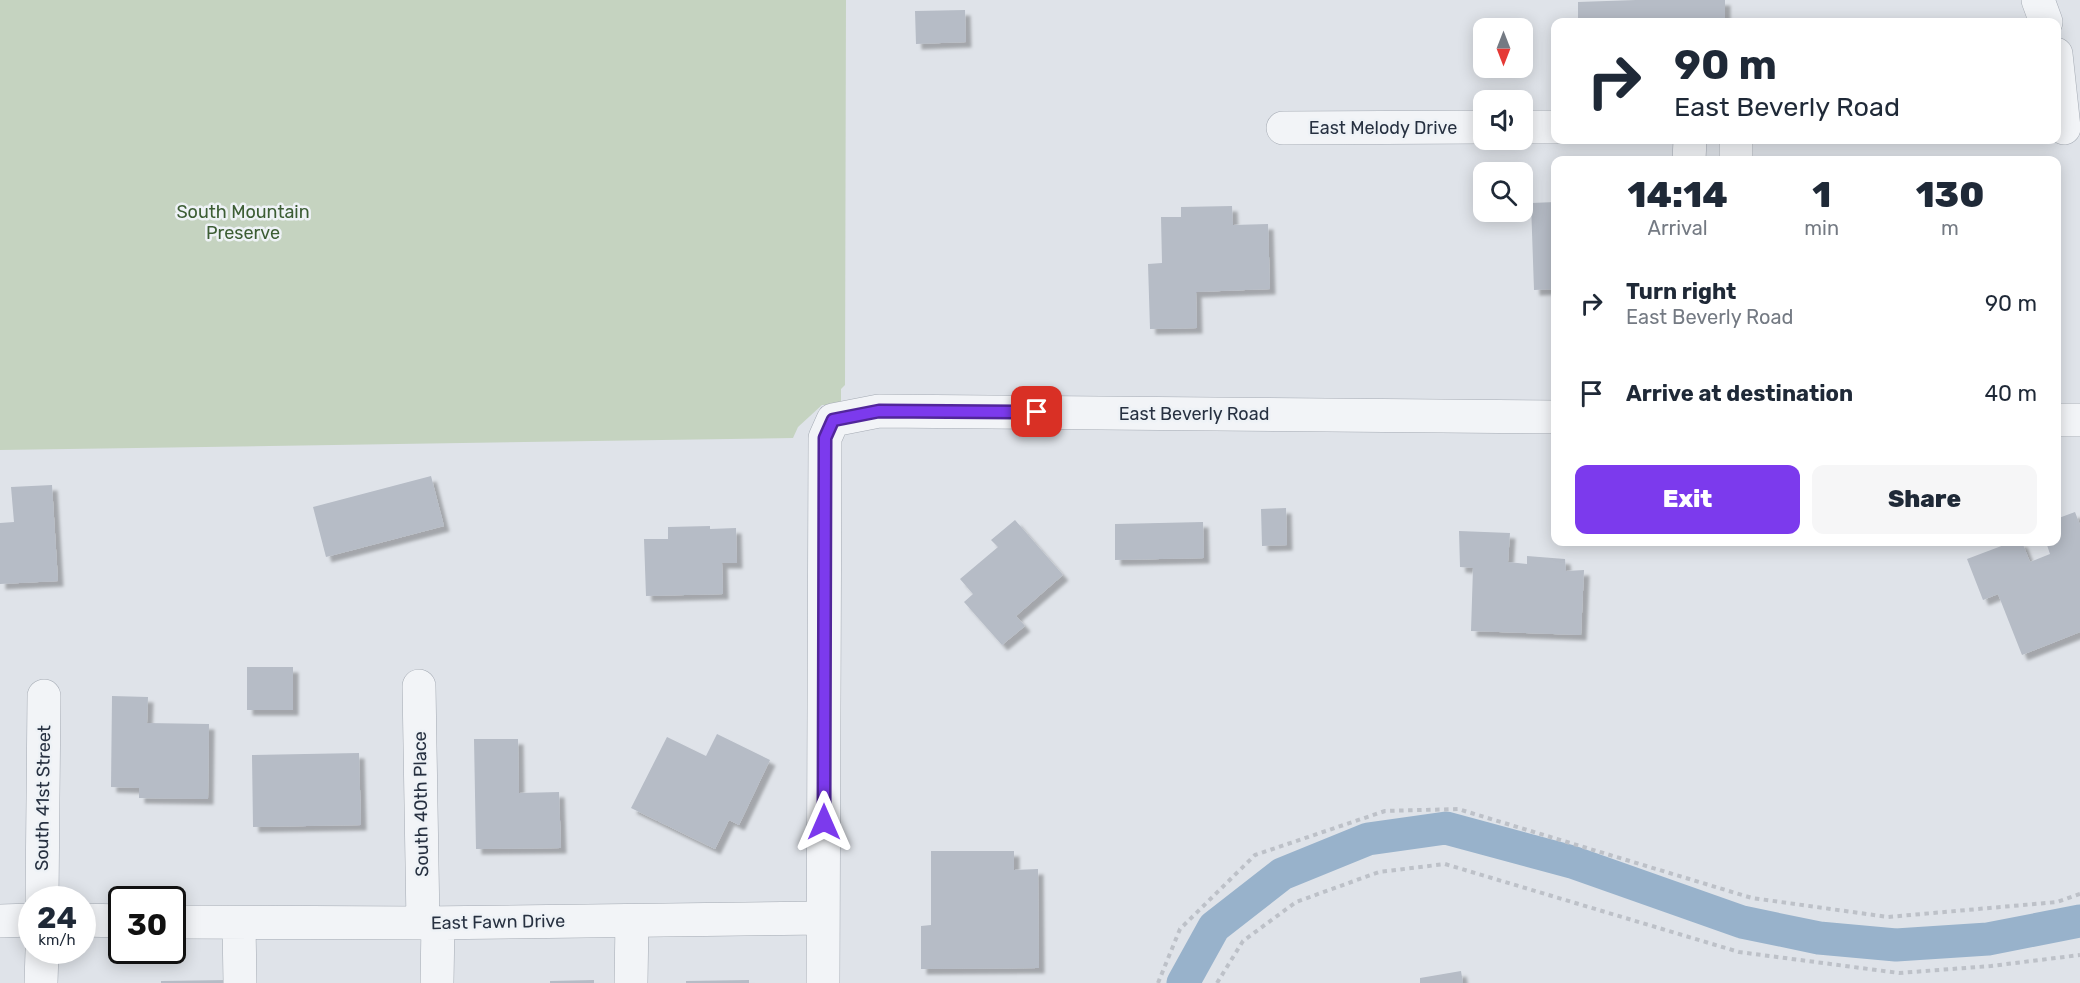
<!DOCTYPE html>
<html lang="en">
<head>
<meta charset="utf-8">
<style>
  :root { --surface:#fff; --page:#f6f6f7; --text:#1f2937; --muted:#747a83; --accent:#7c3aed }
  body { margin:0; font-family:Rubik,sans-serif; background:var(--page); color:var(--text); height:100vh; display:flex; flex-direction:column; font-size:22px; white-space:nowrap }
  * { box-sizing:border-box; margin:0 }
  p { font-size:20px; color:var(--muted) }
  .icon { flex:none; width:33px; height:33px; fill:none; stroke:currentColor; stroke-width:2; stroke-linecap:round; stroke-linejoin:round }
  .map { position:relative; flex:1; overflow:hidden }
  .sheet { position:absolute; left:1551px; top:156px; width:510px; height:390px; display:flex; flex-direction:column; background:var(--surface); border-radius:12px; box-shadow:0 3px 15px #0003 }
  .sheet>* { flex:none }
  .banner { position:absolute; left:1551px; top:18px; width:510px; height:126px; border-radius:12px; box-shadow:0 3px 15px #0003; background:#fff; color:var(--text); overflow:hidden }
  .needle { width:39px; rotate:180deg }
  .controls { position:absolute; left:1473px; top:18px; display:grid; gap:12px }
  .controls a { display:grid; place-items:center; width:60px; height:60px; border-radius:12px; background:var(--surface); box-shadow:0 3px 15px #0003; font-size:30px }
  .speed { position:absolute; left:18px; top:886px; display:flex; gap:12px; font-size:30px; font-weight:700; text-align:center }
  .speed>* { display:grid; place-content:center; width:78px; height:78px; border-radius:50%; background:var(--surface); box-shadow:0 3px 15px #0003; line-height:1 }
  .speed small { font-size:15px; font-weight:400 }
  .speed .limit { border:3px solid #111; border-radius:9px; background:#fff; color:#111 }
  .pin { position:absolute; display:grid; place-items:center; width:51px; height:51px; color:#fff; margin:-26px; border-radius:12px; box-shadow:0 3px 9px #0006 }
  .me { position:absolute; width:66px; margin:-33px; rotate:0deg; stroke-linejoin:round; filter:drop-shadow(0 0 4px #0008) }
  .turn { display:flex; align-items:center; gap:21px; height:126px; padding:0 24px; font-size:27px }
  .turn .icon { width:78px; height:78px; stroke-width:2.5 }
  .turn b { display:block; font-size:42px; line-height:51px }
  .eta { display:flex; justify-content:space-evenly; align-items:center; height:102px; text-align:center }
  .eta b { font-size:36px; font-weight:800; line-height:42px }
  .cta { display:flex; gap:12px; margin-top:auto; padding:12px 24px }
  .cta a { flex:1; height:69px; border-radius:12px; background:var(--accent); color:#fff; font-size:24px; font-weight:800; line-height:69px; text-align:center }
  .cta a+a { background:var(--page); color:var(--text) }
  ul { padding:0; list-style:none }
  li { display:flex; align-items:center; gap:18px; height:90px; padding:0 24px }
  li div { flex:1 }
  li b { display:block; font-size:22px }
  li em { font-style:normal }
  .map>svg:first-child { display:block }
</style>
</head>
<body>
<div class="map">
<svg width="2080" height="983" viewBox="0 0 2080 983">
  <defs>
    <filter id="shadow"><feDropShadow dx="5.5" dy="5.5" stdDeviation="1.5" flood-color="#0004"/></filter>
  </defs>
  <rect width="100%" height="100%" fill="#dfe3e9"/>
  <!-- green -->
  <path fill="#c5d3c0" d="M0 0H846L845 385 841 389V405H822L798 427 793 438 0 450Z"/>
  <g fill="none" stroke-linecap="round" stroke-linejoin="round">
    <!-- canal -->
    <path stroke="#98b2cb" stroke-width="33" d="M1183 983 1214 927 1282 874 1368 839 1446 828 1572 862 1742 922 1819 938 1896 945 1988 939 2080 921"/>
  </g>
  <!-- building -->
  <path fill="#b6bcc6" filter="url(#shadow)" d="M1636 0H1725V22H1578V2Z
    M965 10 966 42 916 44 915 11Z
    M1556 202V289L1534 290 1531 203Z
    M1232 206 1233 225 1268 224 1270 289 1196 292 1197 328 1150 329 1148 264 1162 263 1161 217H1181V207Z
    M431 476 444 526 326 557 313 507Z
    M52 485 58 581 0 584V523L14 522 11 487Z
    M1286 508 1287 545 1262 546 1261 509Z
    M2075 512 2080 525V632L2022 655 1998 594 1983 600 1967 559 2012 542H2022L2030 562 2050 554 2046 542H2056V519Z
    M1015 520 1063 575 1016 616 1025 626 1002 645 964 602 973 594 960 579 998 547 991 540Z
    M1203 522 1204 558 1115 560V524Z
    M710 526V529L736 528 737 563H722L723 594 646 596 644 539H668V527Z
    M1459 531 1510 533 1508 562 1527 564V556L1565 559 1566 571 1584 570 1581 635 1471 631 1473 568 1460 567Z
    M247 667H293V710H247Z
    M112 696 148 697 147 723 209 724 208 799 139 798V788L111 787Z
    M717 734 770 760 739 825 729 820 715 849 631 808 667 737 706 756Z
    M474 739H518L519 793 559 792 561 848 476 849Z
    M359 753 361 825 253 827 252 755Z
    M931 851H1014V870L1038 869 1039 968 921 969V926L931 925Z
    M1461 971 1463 983H1420V978Z
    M228 980V983H161V981Z
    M594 980V983H550V981Z
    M749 980V983H686V981Z"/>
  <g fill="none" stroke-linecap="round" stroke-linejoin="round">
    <defs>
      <path id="minor" d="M2038 0 2046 22
        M2056 54 2064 128
        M1522 127H1556
        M1283 128 1484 127
        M1736 140V160
        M1689 160 1690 140
        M2056 420H2080
        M419 686 423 923
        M42 900 44 696
        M82 920 122 921
        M0 921 32 920
        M172 922 423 923 823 918
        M239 924 240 983
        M41 983 42 951
        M437 983 438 923
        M631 983 632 921
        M823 983 825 438 833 420 879 411 1556 417"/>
    </defs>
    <!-- minor casing -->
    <use href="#minor" stroke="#a4aab3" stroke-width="34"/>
    <!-- path -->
    <path stroke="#bdc1c8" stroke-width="4" stroke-dasharray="4.5 4.5" stroke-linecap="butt" d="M1158 983 1180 929 1255 855 1385 811 1458 809 1752 898 1888 917 2057 902 2080 894
      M1217 983 1243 941 1296 902 1379 872 1445 864 1739 952 1899 973 1991 966 2080 955"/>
    <!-- minor -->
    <use href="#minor" stroke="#f2f4f7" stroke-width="33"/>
  </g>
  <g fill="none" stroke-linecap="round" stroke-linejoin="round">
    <defs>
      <path id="route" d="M824 822 825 438 833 420 879 411 1037 412"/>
    </defs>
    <!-- route casing -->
    <use href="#route" stroke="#51269a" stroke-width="15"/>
    <!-- route -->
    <use href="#route" stroke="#7c3aed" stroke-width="10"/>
  </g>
  <g text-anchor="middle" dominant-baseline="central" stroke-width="5" stroke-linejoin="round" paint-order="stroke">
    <!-- street labels -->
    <g font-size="18" fill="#273141" stroke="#eef2f6">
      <text x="1383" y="128">East Melody Drive</text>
      <text x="1194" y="414">East Beverly Road</text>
      <text transform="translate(43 798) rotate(-89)">South 41st Street</text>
      <text transform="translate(421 804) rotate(-91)">South 40th Place</text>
      <text transform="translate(498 922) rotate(-1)">East Fawn Drive</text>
    </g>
    <!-- park labels -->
    <g font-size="18" fill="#3c5d34" stroke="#eef2f6">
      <text x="243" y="212">South Mountain<tspan x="243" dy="21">Preserve</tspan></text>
    </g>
  </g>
</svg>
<div class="controls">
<a><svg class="needle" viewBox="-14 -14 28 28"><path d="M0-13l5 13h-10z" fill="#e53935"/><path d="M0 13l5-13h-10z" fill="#747a83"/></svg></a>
<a><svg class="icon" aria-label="sound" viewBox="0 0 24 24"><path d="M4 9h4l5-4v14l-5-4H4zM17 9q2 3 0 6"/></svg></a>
<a><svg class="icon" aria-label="search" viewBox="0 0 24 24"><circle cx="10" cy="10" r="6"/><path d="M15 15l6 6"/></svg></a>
</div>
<div class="speed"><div>24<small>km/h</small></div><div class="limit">30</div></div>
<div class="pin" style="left:1037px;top:412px;background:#d93025"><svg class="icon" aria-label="arrive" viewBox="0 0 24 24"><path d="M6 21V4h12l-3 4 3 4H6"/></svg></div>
<svg class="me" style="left:824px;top:822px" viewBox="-20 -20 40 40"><path d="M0-17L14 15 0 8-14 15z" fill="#7c3aed" stroke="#fff" stroke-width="4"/></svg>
<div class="banner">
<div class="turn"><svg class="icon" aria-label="right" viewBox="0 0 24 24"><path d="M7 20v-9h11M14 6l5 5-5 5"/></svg><div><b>90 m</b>East Beverly Road</div></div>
</div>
<section class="sheet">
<div class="eta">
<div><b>14:14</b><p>Arrival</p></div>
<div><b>1</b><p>min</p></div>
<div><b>130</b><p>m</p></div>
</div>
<ul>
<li><svg class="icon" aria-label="right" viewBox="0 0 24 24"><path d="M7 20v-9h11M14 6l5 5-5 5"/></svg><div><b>Turn right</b><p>East Beverly Road</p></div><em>90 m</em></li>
<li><svg class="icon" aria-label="arrive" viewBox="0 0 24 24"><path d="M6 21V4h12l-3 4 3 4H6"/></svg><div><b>Arrive at destination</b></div><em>40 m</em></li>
</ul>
<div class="cta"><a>Exit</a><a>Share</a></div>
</section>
</div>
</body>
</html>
